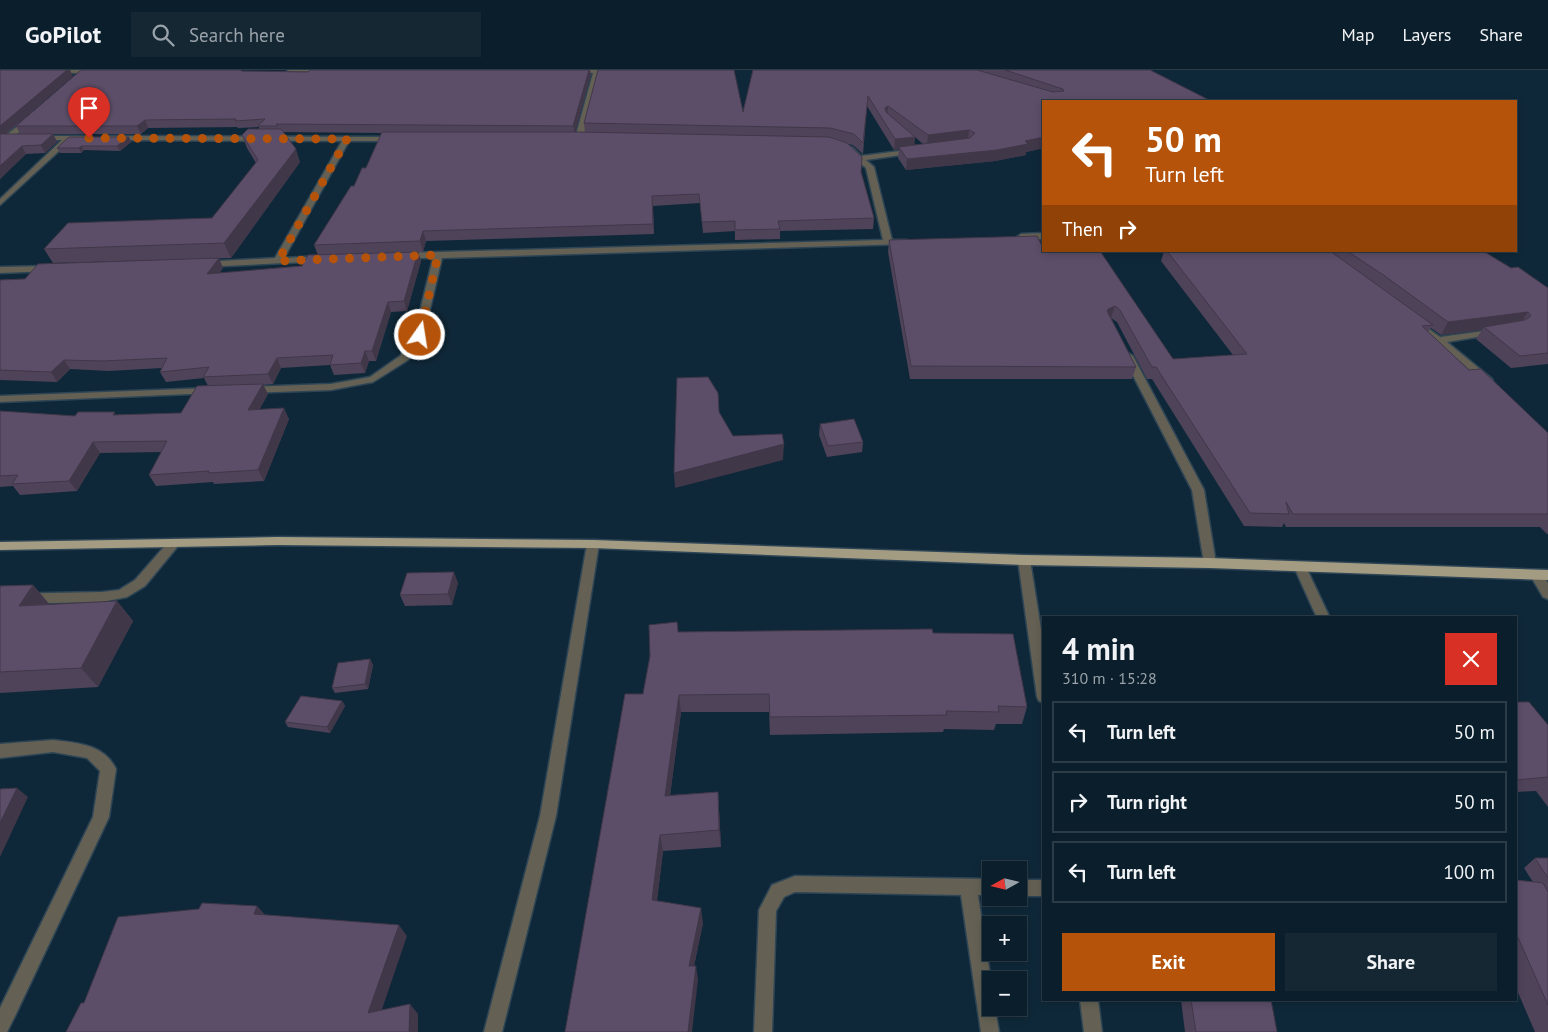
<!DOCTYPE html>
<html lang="en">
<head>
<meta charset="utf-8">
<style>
  :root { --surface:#0b1e2b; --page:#142733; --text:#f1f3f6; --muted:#9aa2a9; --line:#2b3c47; --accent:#b45309 }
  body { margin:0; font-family:"PT Sans",sans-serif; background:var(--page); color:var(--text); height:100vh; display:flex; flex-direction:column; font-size:19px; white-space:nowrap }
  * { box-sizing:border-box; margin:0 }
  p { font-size:16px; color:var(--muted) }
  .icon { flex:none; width:28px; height:28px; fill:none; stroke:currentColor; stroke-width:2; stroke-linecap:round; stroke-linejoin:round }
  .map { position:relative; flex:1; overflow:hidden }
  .drawer { position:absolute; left:1042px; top:546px; width:475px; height:385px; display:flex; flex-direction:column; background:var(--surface); border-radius:0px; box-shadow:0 2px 8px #0003,0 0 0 1px var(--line) }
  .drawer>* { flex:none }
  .hud { position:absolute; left:1042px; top:30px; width:475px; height:152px; border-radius:0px; box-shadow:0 2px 8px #0003,0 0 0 1px var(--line); background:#b45309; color:#fff; overflow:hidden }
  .needle { width:32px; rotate:262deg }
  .fabs { position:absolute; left:982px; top:791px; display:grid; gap:10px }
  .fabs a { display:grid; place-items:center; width:45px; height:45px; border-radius:0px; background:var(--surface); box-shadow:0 2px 8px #0003,0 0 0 1px var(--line); font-size:25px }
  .pin { position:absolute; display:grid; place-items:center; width:42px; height:42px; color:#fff; margin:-51px -21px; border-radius:50% 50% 50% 0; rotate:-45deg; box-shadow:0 0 5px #0007 }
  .pin .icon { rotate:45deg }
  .me { position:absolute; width:55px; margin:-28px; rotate:13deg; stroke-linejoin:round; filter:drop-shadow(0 0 4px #0008) }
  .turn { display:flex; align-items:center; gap:18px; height:105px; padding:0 20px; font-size:22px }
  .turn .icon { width:65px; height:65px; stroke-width:2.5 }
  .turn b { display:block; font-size:35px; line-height:42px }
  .then { display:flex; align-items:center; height:48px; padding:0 20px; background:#0003; gap:10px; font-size:19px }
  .round { display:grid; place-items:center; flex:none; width:52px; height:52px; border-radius:0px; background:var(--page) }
  .headline { display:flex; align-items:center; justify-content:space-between; height:85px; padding:0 20px }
  h1 { font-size:30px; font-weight:700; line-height:38px }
  .cta { display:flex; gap:10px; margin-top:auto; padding:10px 20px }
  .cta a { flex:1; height:58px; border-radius:0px; background:var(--accent); color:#fff; font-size:20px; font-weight:700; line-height:58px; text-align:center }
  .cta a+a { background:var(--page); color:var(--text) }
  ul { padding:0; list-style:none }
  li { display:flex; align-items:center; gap:15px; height:62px; margin:0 10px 8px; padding:0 10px; border:2px solid var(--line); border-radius:0px }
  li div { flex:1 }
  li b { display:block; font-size:19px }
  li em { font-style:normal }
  header { display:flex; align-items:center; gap:30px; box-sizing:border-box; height:70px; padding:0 25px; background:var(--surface); border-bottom:1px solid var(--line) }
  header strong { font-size:24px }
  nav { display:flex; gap:28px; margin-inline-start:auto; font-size:18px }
  .search { width:350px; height:45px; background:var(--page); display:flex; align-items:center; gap:12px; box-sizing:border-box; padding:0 18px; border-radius:0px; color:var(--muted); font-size:19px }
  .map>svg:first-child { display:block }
</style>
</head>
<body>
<header>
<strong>GoPilot</strong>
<div class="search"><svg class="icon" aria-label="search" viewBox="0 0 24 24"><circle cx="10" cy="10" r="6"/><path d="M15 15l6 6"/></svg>Search here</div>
<nav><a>Map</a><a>Layers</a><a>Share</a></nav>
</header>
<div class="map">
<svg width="1548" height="962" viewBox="0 0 1548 962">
  <rect width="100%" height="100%" fill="#0f2839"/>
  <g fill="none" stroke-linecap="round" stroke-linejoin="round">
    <defs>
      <path id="minor" d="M55 0H98V1L95 3H53V1Z
        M287 0H328L325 2H290Z
        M572 0H632L629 2H600L583 68 579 70 575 68 593 3H575Z
        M29 47 34 48 11 70H5V66Z
        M37 66H85L89 68 85 70H71L0 135V129L62 70H37Z
        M109 66 395 67 399 69 395 71H349L284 188 322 186 326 189 325 191 204 197 201 196V192L275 188 342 71 112 70H109Z
        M846 77H852L861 86 915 79 919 81 915 83 866 90 874 97 892 170H907V174L442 188 424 265 408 290 373 312 331 320 250 323 245 320 250 317 331 314 370 307 400 286 414 265 433 188H399L398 186 402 183 883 170 866 98 846 81Z
        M1044 163V169L1021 170 1017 167 1021 164Z
        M49 196 52 197V201L0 203V197Z
        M1416 250 1440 267 1498 259V263L1495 264 1447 272 1492 309 1493 311 1492 313H1484L1462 293 1413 255 1411 253Z
        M1128 283 1133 286 1204 420 1216 493 1214 496H1206L1204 493 1192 420 1123 286Z
        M210 318 215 321 214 323 0 332V326Z
        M174 469 178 470 180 473 178 476 145 516 127 527 102 532 0 534V524L102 522 119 520 135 510 170 470Z
        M593 470 599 474 556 746 502 962H484L540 746 587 474Z
        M1024 485 1028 487 1030 490 1044 578V633L1039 631 1037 627 1018 490 1020 487Z
        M1300 492 1304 494 1306 497 1330 548H1317L1294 497 1296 494Z
        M1536 500 1541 502 1548 513V529L1543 527 1530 505 1531 502Z
        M53 670C77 673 104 674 116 699L109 747 15 946 7 962H0V938L93 747 100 701 87 688 53 682 0 688V674Z
        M795 806 991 809V825H978L991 911V938H995L999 962H981L961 825 795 822 784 827 776 841 772 962H754L759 840 772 815Z
        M1019 810H1044V826H1019Z
        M1080 930H1098L1102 962H1084Z"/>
      <path id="major" d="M277 467 593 470 1024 485 1210 488 1548 500V510L1210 498 1024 495 593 478 277 475 0 480V472Z"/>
    </defs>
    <!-- minor casing -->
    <use href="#minor" stroke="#2e4555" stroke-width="3"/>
    <!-- major casing -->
    <use href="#major" stroke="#2e4555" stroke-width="3"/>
    <!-- minor -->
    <use href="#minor" fill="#646154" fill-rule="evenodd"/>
    <!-- major -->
    <use href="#major" fill="#a39c82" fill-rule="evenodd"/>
  </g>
  <!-- wall -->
  <path fill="#4f4359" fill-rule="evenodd" d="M0 0 73 6 6 64H20L16 56 251 1 591 4 575 62 585 63 584 53 743 42 753 0H1150L1044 31V78L1026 82V85L995 91 906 100 898 88 899 79 894 80 867 36 863 84 853 75 847 74 861 103 874 148 873 159 780 161V169L735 170V161L703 163 700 133 653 136 654 164 426 171 423 182H418L421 191 407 241 391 242 376 291H369L365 303 334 305 330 295 281 298 273 314 263 315 268 324 259 340 289 349 264 411 214 414 213 412 156 416 149 405 162 382 100 383 77 421 20 425 13 416 0 417V341L75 346 181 343 208 316 204 308 166 312 160 302 162 298 109 301 70 299 57 312 0 310V210L223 198 219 203 302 196 318 185 314 175 366 98 382 63 283 62 300 92 231 188 53 193 44 179 212 148 256 93 247 78 242 65 259 59V57L238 58 237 57 148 58 141 64H53L57 72 45 83 26 84 0 109ZM915 67 923 74 914 75Z
    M129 67 131 72 120 81 84 80 81 83H60L57 78Z
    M889 170 1080 181 1173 289 1233 285 1161 191 1164 181H1483L1511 198 1548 218V294L1511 298 1476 269 1482 260 1441 265 1431 258 1428 262 1469 300 1548 363V464H1547L1540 457H1286L1284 453 1282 457 1244 456 1152 309H1147L1117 252 1111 248 1136 297 1132 309H910L888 182Z
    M820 354 863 372 862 382 827 387 819 365Z
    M458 513 452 535 405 536 400 525Z
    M33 515 50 535 117 531 133 551 98 617 0 623V516Z
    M677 552 678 562 933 563 1027 637 1022 654H996L994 660 944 659 943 662 770 665 769 642H681L670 725 718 722 721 777 663 781 657 831 703 853 694 896 698 910 565 962 643 624Z
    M370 589 373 595 368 619 335 623 332 618Z
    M342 631 345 636 330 663 288 657 285 652Z
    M1516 632 1548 655V737L1536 721 1516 722Z
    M1535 788H1548V962H1535L1516 918V810L1533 812 1524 798Z
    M1181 930H1271L1277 962H1185Z"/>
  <!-- shaded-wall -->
  <path fill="#403749" d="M67 0H70L73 6 5 64 0 66V56Z
    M589 0H590L591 4 575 64 573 56Z
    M888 36 887 46 885 38Z
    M145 50 148 58 141 64 137 56Z
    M969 60 968 71 927 76 928 65Z
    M53 64 57 72 45 83 41 75Z
    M129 67 131 72 120 81 117 76Z
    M915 67 914 78 899 77V79L894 80 895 69Z
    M1044 67V78L1026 82V85L995 91 906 100 907 89 1025 71Z
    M22 76 26 84 0 109V96Z
    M81 76 84 80 81 83 79 78Z
    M296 79 300 92 231 188 224 173Z
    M423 161 426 171 423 182 420 171Z
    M418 182 421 191 407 241 404 231Z
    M219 188 223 198 212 214 207 204Z
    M388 232 391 242 376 291 372 281Z
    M1115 236 1111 248 1104 251 1108 239Z
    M1528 242 1520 255 1484 257 1482 260 1441 265 1448 252Z
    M365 281 369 291 365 303 361 293Z
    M277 288 281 298 273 314 268 304Z
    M64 290 70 299 57 312 51 302Z
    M263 314 268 324 253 351 248 340Z
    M284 338 289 349 264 411 258 400Z
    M93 372 100 383 77 421 69 411Z
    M784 374 783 390 675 418 674 403Z
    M454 502 458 513 452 535 448 524Z
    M33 515 50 535 19 536Z
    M117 531 133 551 98 617 81 598Z
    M370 589 373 595 368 619 365 614Z
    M679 625 681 642 668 742 665 726Z
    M342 631 345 636 330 663 327 657Z
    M17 718 28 727 0 787V753Z
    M718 722 719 739 721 777 719 760Z
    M660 765 663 781 655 845 652 830Z
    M257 836 268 848 254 844Z
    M701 838 703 853 691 910 689 896Z
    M399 855 407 866 377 954 368 943Z
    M696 896 698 910 692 962H688Z
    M410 934 418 944V962H409Z"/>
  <!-- building -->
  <path fill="#5c4e68" stroke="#403749" d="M0 0H67L0 56Z
    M81 0H241V1L308 2 310 0H589L573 56 276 54 278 56H258L265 49 235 51 236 49 145 50 137 56H16Z
    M598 0H734L743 42 753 0H977L1053 22 1064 21 1063 19 1005 0H1150L1211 31H1044V67L1025 71 1028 74 997 80 907 89 899 77 970 68 975 63 969 60 928 65 888 36 885 38 886 42 915 67 895 69 868 26 863 73 854 64 830 58 584 53Z
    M248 59H281L296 79 224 173 44 179 68 153 212 148 258 90 242 65Z
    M382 62H578L829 67 847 73 862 87 861 102 874 148 778 151 780 159 735 160V151L702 152 699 124 652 126 653 154 423 161 420 171 314 175 351 116H354L362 98H366Z
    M0 64H53L41 75 22 76 0 96Z
    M69 67H129L117 76H81L79 78H57Z
    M1037 166 1044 180V181H1080L1081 182 1100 181 1173 289 1247 284 1167 181H1330L1433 255 1422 256 1469 300 1481 299 1548 363V444H1293L1286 432 1289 444 1250 443 1156 297H1152L1120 240 1115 236 1108 239 1107 241 1136 297 911 296 889 170Z
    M1347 181H1483L1511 198 1518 197 1548 218V283L1520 286 1484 257 1525 250 1531 246 1528 242 1448 252 1382 204Z
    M418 182 404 231 388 232 372 281H365L361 293 330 295 333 285 277 288 268 304 203 307 209 297 160 302 167 288 103 291 64 290 51 302 0 300V210L25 209 38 194 219 188 207 204 302 196 308 185Z
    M708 307 718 323 719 342 733 366 782 364 784 374 674 403 677 308Z
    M263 314 248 340 284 338 258 400 208 403 209 401 149 405 167 371 93 372 69 411 12 414 18 405 0 406V341L75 346 78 342H115L113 345 181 343 197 316Z
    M854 349 863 372 828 376 820 354Z
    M454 502 448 524 400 525 407 503Z
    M33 515 19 536 117 531 81 598 0 602V516Z
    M677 552 678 562 932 559 933 563 1013 564 1027 637 998 636 999 642 946 641 947 645 770 647 769 624 679 625 665 726 718 722 719 760 660 765 652 830 701 838 689 896H696L688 962H565L625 624H643L650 586 649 555Z
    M370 589 365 614 332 618 338 593Z
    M301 626 342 631 327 657 285 652Z
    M1516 632H1529L1548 655V707L1516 710Z
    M17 718 0 753V719Z
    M1535 788H1548V808Z
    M1516 810 1543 813 1548 822V935L1516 863Z
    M202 833 257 836 254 844 399 855 368 943 410 934 409 962H66L81 933H84L118 847 199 839Z
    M1191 930H1271L1277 962H1196Z"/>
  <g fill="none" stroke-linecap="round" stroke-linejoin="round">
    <!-- route -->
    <path stroke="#b45309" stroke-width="9" stroke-dasharray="0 16.2" d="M89 68 347 69 278 191 438 185 420 265"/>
  </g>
</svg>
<div class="fabs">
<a><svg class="needle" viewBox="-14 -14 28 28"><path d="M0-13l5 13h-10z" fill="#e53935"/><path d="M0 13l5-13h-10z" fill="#9aa2a9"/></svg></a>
<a>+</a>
<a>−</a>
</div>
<div class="pin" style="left:89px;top:68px;background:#d93025"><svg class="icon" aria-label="arrive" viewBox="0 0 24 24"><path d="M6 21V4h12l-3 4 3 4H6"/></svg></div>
<svg class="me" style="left:420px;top:265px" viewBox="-20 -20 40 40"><circle r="17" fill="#b45309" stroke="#fff" stroke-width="3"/><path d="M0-11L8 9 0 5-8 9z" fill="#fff"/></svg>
<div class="hud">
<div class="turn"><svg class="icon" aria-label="left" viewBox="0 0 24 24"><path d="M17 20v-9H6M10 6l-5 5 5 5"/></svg><div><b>50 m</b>Turn left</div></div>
<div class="then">Then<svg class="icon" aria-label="right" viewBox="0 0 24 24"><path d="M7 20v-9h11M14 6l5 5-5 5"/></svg></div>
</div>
<section class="drawer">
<div class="headline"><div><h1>4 min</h1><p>310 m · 15:28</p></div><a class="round" style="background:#d93025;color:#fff"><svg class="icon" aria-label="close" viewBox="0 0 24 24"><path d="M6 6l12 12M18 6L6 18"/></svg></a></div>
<ul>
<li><svg class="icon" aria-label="left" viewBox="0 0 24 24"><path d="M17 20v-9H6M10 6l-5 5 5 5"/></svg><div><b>Turn left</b></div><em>50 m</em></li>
<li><svg class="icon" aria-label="right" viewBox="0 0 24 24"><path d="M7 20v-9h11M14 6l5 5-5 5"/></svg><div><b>Turn right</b></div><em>50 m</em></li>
<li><svg class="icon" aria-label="left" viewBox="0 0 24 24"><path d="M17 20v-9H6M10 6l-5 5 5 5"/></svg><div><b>Turn left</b></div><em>100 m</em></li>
</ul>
<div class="cta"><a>Exit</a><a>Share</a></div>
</section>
</div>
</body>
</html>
